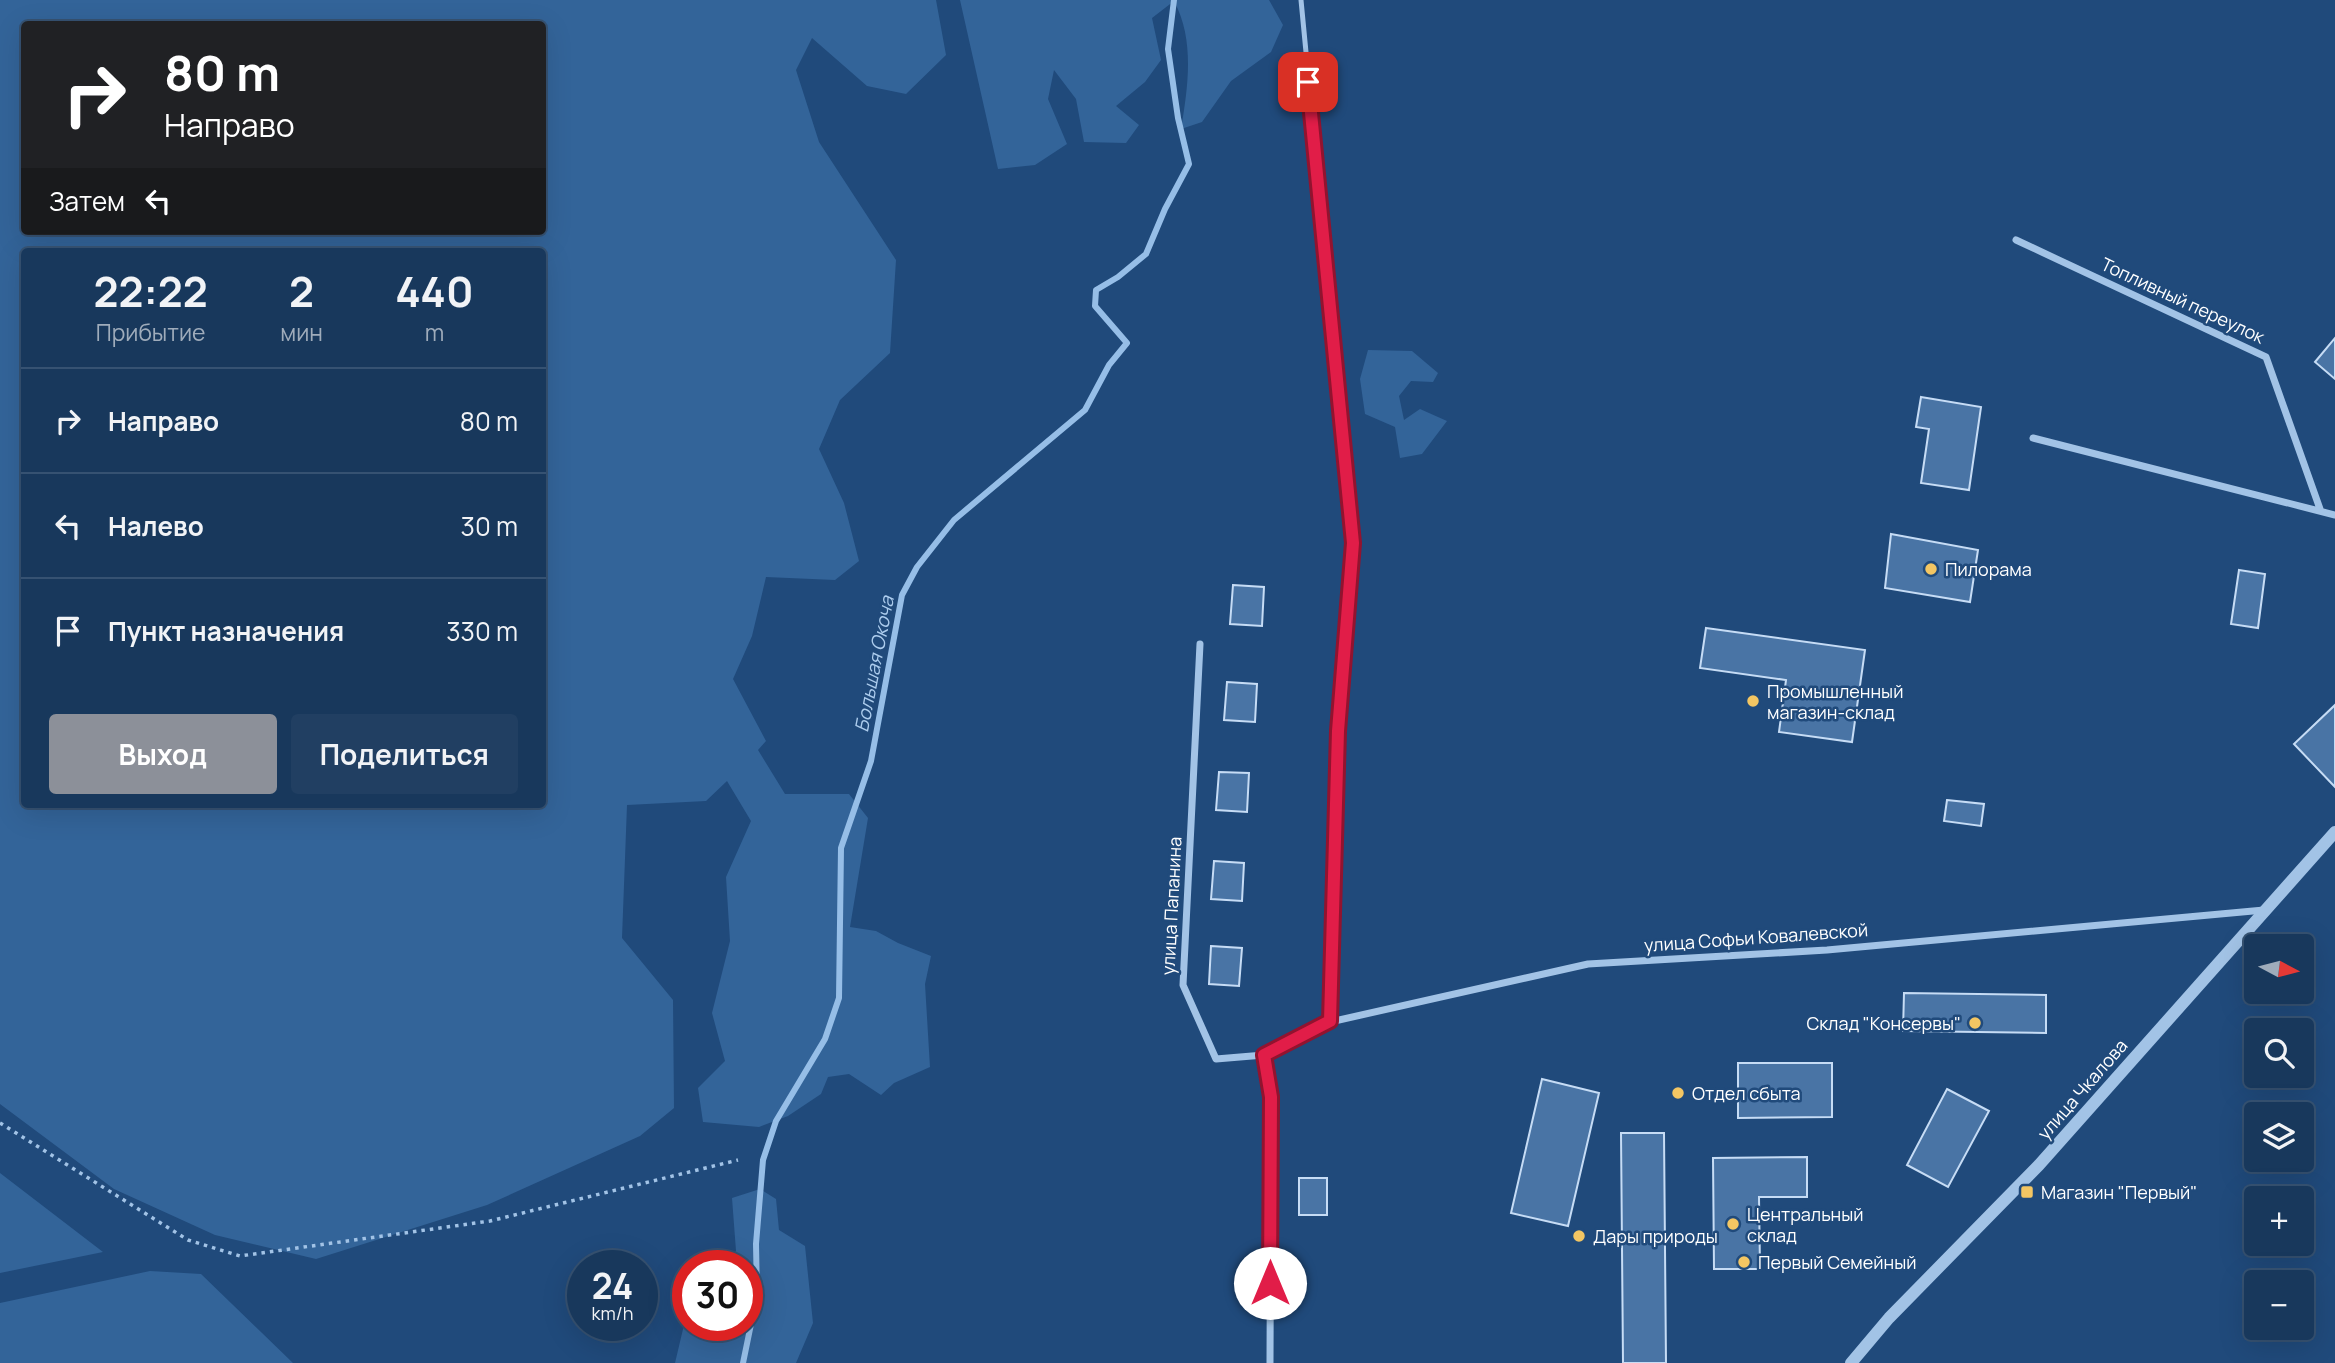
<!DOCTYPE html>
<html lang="ru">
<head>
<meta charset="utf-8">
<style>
  :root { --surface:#18385c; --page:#213f62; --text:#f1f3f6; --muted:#9facbb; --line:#365272; --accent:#8c9099 }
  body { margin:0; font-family:Manrope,sans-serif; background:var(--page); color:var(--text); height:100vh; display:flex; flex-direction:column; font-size:26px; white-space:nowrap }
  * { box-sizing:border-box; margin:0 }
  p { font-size:23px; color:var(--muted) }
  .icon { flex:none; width:38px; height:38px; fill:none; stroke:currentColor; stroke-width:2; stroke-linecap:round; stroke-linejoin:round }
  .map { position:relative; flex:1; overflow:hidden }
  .panel { position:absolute; left:21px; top:248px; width:525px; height:560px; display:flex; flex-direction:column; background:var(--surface); border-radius:7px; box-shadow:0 7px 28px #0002,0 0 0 2px var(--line) }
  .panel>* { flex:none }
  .top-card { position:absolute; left:21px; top:21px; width:525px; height:214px; border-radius:7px; box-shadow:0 7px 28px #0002,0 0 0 2px var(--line); background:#202124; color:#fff; overflow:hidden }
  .needle { width:46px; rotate:97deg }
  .fabs { position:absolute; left:2244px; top:934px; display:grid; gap:14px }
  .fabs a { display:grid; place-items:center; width:70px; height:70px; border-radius:7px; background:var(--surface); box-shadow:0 7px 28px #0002,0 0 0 2px var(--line); font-size:35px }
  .speed { position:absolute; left:567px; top:1250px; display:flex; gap:14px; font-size:35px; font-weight:700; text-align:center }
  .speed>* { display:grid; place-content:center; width:91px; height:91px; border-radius:50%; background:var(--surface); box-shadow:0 7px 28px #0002,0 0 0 2px var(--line); line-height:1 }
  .speed small { font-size:18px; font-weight:400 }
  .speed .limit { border:10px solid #d22; background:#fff; color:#111 }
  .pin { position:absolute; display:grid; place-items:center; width:60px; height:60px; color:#fff; margin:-30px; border-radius:14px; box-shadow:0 4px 10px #0006 }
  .me { position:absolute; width:77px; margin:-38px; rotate:0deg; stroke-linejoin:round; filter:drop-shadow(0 0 5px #0008) }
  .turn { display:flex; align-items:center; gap:24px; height:147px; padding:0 28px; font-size:32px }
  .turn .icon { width:91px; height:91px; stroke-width:2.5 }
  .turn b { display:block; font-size:49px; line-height:60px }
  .then { display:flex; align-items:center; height:66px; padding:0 28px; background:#0003; gap:14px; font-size:26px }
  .eta { display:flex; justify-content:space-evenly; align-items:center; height:119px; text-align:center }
  .eta b { font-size:42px; font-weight:700; line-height:49px }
  .primary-button { display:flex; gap:14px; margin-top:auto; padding:14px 28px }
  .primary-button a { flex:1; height:80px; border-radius:7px; background:var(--accent); color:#fff; font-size:28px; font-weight:700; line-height:80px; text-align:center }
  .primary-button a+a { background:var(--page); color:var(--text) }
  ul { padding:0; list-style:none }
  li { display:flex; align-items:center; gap:21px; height:105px; padding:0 28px; border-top:2px solid var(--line) }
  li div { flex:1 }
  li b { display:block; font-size:26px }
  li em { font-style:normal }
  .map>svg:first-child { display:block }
</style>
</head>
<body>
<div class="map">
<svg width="2335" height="1363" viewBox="0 0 2335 1363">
  <rect width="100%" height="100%" fill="#204a7b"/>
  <!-- green -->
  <path fill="#336499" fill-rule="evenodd" d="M0 0H936L946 55 906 94 867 86 812 38 796 70 819 142 896 260 890 353 840 400 819 449 844 503 859 561 835 580 766 577 752 636 733 679 766 741 758 750 785 794H849L868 818 850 927 876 931 898 943 931 956 925 984 930 1067 894 1083 881 1095 849 1074 828 1077 821 1094 788 1116 759 1127 703 1122 698 1088 725 1061 712 1013 730 941 726 877 751 821 727 781 706 801 627 805 622 938 673 1000 674 1108 640 1136 487 1205 316 1259 215 1235 114 1189 0 1104ZM542 24V231H24V24ZM542 252V805H24V252Z
    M960 0H1269L1283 25 1271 52 1231 81 1202 122 1181 129C1188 87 1195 40 1174 1L1152 18 1161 60 1145 82 1116 106 1139 125 1126 143 1084 142 1076 99 1054 70 1048 99 1067 144 1035 165 998 169Z
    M1368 350 1412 351 1438 373 1433 382 1411 381 1399 396 1404 420 1420 409 1447 421 1422 454 1400 458 1395 427 1365 414 1360 379Z
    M0 1173 103 1252 0 1273Z
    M760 1189 776 1199 779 1230 805 1246 813 1323 796 1363H675L688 1308V1325H747V1265H724L736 1251 732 1198Z
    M150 1271 201 1274 293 1363H0V1303Z"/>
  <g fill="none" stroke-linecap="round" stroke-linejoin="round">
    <!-- stream -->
    <path stroke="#96bee7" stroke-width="6" d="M743 1363 757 1295 756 1244 763 1160 776 1121 825 1039 839 998 841 848 871 761 902 595 917 567 954 520 1085 410 1109 365 1127 343 1095 306 1096 290 1118 277 1146 254 1165 209 1189 164 1178 118 1168 49 1174 0"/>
  </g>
  <!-- building -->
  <path fill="#4974a5" stroke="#c6dcf5" stroke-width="2" d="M2335 338V379L2315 362Z
    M1921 397 1981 407 1969 490 1921 483 1929 429 1916 427Z
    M1891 534 1978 550 1970 602 1885 588Z
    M2239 570 2265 574 2258 628 2231 624Z
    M1233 585 1264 587 1262 626 1230 624Z
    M1706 628 1865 650 1852 742 1779 732 1786 680 1700 668Z
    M1227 682 1257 684 1255 722 1224 720Z
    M2335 705V787L2294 744Z
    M1219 772 1249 773 1247 812 1216 810Z
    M1947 800 1984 804 1981 826 1944 821Z
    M1214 861 1244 863 1242 901 1211 899Z
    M1211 946 1242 948 1239 986 1209 984Z
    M1904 993 2046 995V1033L1903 1031Z
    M1738 1063H1832V1117L1738 1118Z
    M1542 1079 1599 1093 1568 1226 1511 1213Z
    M1947 1089 1989 1111 1948 1187 1907 1165Z
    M1621 1133H1664L1666 1363H1623Z
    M1807 1157V1197H1759L1760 1269H1714L1713 1158Z
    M1299 1178H1327V1215H1299Z"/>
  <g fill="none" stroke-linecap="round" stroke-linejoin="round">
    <!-- path -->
    <path stroke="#a2c3e6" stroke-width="3.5" stroke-dasharray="3.5 5" stroke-linecap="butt" d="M0 1123 188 1240 240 1256 490 1221 738 1160"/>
    <!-- service -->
    <path stroke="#a2c3e6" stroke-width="5" d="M1301 0 1353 543 1338 731 1330 1022"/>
    <!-- minor -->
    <path stroke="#a2c3e6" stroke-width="7" d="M2016 240 2266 357 2320 509
      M2033 438 2335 515
      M1200 644 1183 985 1216 1059 1264 1055 1271 1097 1270 1363
      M1264 1055 1330 1022 1588 964 1827 950 2264 910"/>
    <!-- tertiary -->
    <path stroke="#a2c3e6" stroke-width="12" d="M1851 1363 1889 1318 2039 1165 2335 832"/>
  </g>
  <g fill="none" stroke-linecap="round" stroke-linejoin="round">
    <defs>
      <path id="route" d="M1270 1283 1271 1097 1264 1055 1330 1021 1338 731 1353 543 1308 82"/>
    </defs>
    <!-- route casing -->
    <use href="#route" stroke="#92132f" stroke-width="18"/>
    <!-- route -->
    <use href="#route" stroke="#e11d48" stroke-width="12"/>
  </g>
  <!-- markers -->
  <g fill="#f3c663" stroke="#204a7b" stroke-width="2.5">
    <circle cx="1931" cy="569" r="7"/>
    <circle cx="1753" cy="701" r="7"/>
    <circle cx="1975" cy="1023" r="7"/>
    <circle cx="1678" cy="1093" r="7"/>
    <rect x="2020" y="1185" width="14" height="14" rx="3.5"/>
    <circle cx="1733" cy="1224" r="7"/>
    <circle cx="1579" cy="1236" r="7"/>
    <circle cx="1744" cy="1262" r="7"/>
  </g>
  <g text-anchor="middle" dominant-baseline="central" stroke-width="5" stroke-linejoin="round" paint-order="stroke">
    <!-- street labels -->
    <g font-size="18" fill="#fff" stroke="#204a7b">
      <text transform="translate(2183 300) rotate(25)">Топливный переулок</text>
      <text transform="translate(1171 906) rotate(-87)">улица Папанина</text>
      <text transform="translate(1756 937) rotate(-4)">улица Софьи Ковалевской</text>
      <text transform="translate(2082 1089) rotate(-49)">улица Чкалова</text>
    </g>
    <!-- poi labels -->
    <g font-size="18" fill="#fff" stroke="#204a7b" text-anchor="start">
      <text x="1945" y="569">Пилорама</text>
      <text x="1767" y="691">Промышленный<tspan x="1767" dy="21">магазин-склад</tspan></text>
      <text x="1961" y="1023" text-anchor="end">Склад "Консервы"</text>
      <text x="1692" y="1093">Отдел сбыта</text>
      <text x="2041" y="1192">Магазин "Первый"</text>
      <text x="1747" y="1214">Центральный<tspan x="1747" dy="21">склад</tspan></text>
      <text x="1593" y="1236">Дары природы</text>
      <text x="1758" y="1262">Первый Семейный</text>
    </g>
    <!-- water labels -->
    <g font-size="19" font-style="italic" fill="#adcdee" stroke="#204a7b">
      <text transform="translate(874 664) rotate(-79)">Большая Окоча</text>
    </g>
  </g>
</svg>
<div class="fabs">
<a><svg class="needle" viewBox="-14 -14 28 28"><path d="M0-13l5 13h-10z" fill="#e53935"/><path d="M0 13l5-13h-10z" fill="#9facbb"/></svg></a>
<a><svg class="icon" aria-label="search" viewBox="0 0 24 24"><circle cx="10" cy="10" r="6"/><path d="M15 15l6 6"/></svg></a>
<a><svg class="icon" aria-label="layers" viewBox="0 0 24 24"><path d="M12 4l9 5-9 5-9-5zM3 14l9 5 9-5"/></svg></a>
<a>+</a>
<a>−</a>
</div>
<div class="speed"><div>24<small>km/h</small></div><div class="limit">30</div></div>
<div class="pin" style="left:1308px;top:82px;background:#d93025"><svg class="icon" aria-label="arrive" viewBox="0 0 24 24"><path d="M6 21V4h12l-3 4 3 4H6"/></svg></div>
<svg class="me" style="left:1270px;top:1283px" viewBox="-20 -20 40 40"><circle r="19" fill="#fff"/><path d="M0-13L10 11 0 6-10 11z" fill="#e11d48"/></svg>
<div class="top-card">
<div class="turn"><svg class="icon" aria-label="right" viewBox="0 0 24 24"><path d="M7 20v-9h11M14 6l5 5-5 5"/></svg><div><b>80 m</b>Направо</div></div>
<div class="then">Затем<svg class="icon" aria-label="left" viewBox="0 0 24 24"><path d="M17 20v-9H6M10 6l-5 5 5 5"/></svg></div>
</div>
<section class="panel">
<div class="eta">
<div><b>22:22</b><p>Прибытие</p></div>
<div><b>2</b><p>мин</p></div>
<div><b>440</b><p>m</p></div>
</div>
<ul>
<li><svg class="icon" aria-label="right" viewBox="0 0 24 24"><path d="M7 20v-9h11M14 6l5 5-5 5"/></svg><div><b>Направо</b></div><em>80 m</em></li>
<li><svg class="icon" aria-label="left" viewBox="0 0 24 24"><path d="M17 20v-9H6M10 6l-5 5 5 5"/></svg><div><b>Налево</b></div><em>30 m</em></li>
<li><svg class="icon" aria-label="arrive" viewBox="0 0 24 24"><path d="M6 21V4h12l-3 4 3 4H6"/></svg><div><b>Пункт назначения</b></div><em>330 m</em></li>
</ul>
<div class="primary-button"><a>Выход</a><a>Поделиться</a></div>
</section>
</div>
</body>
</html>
